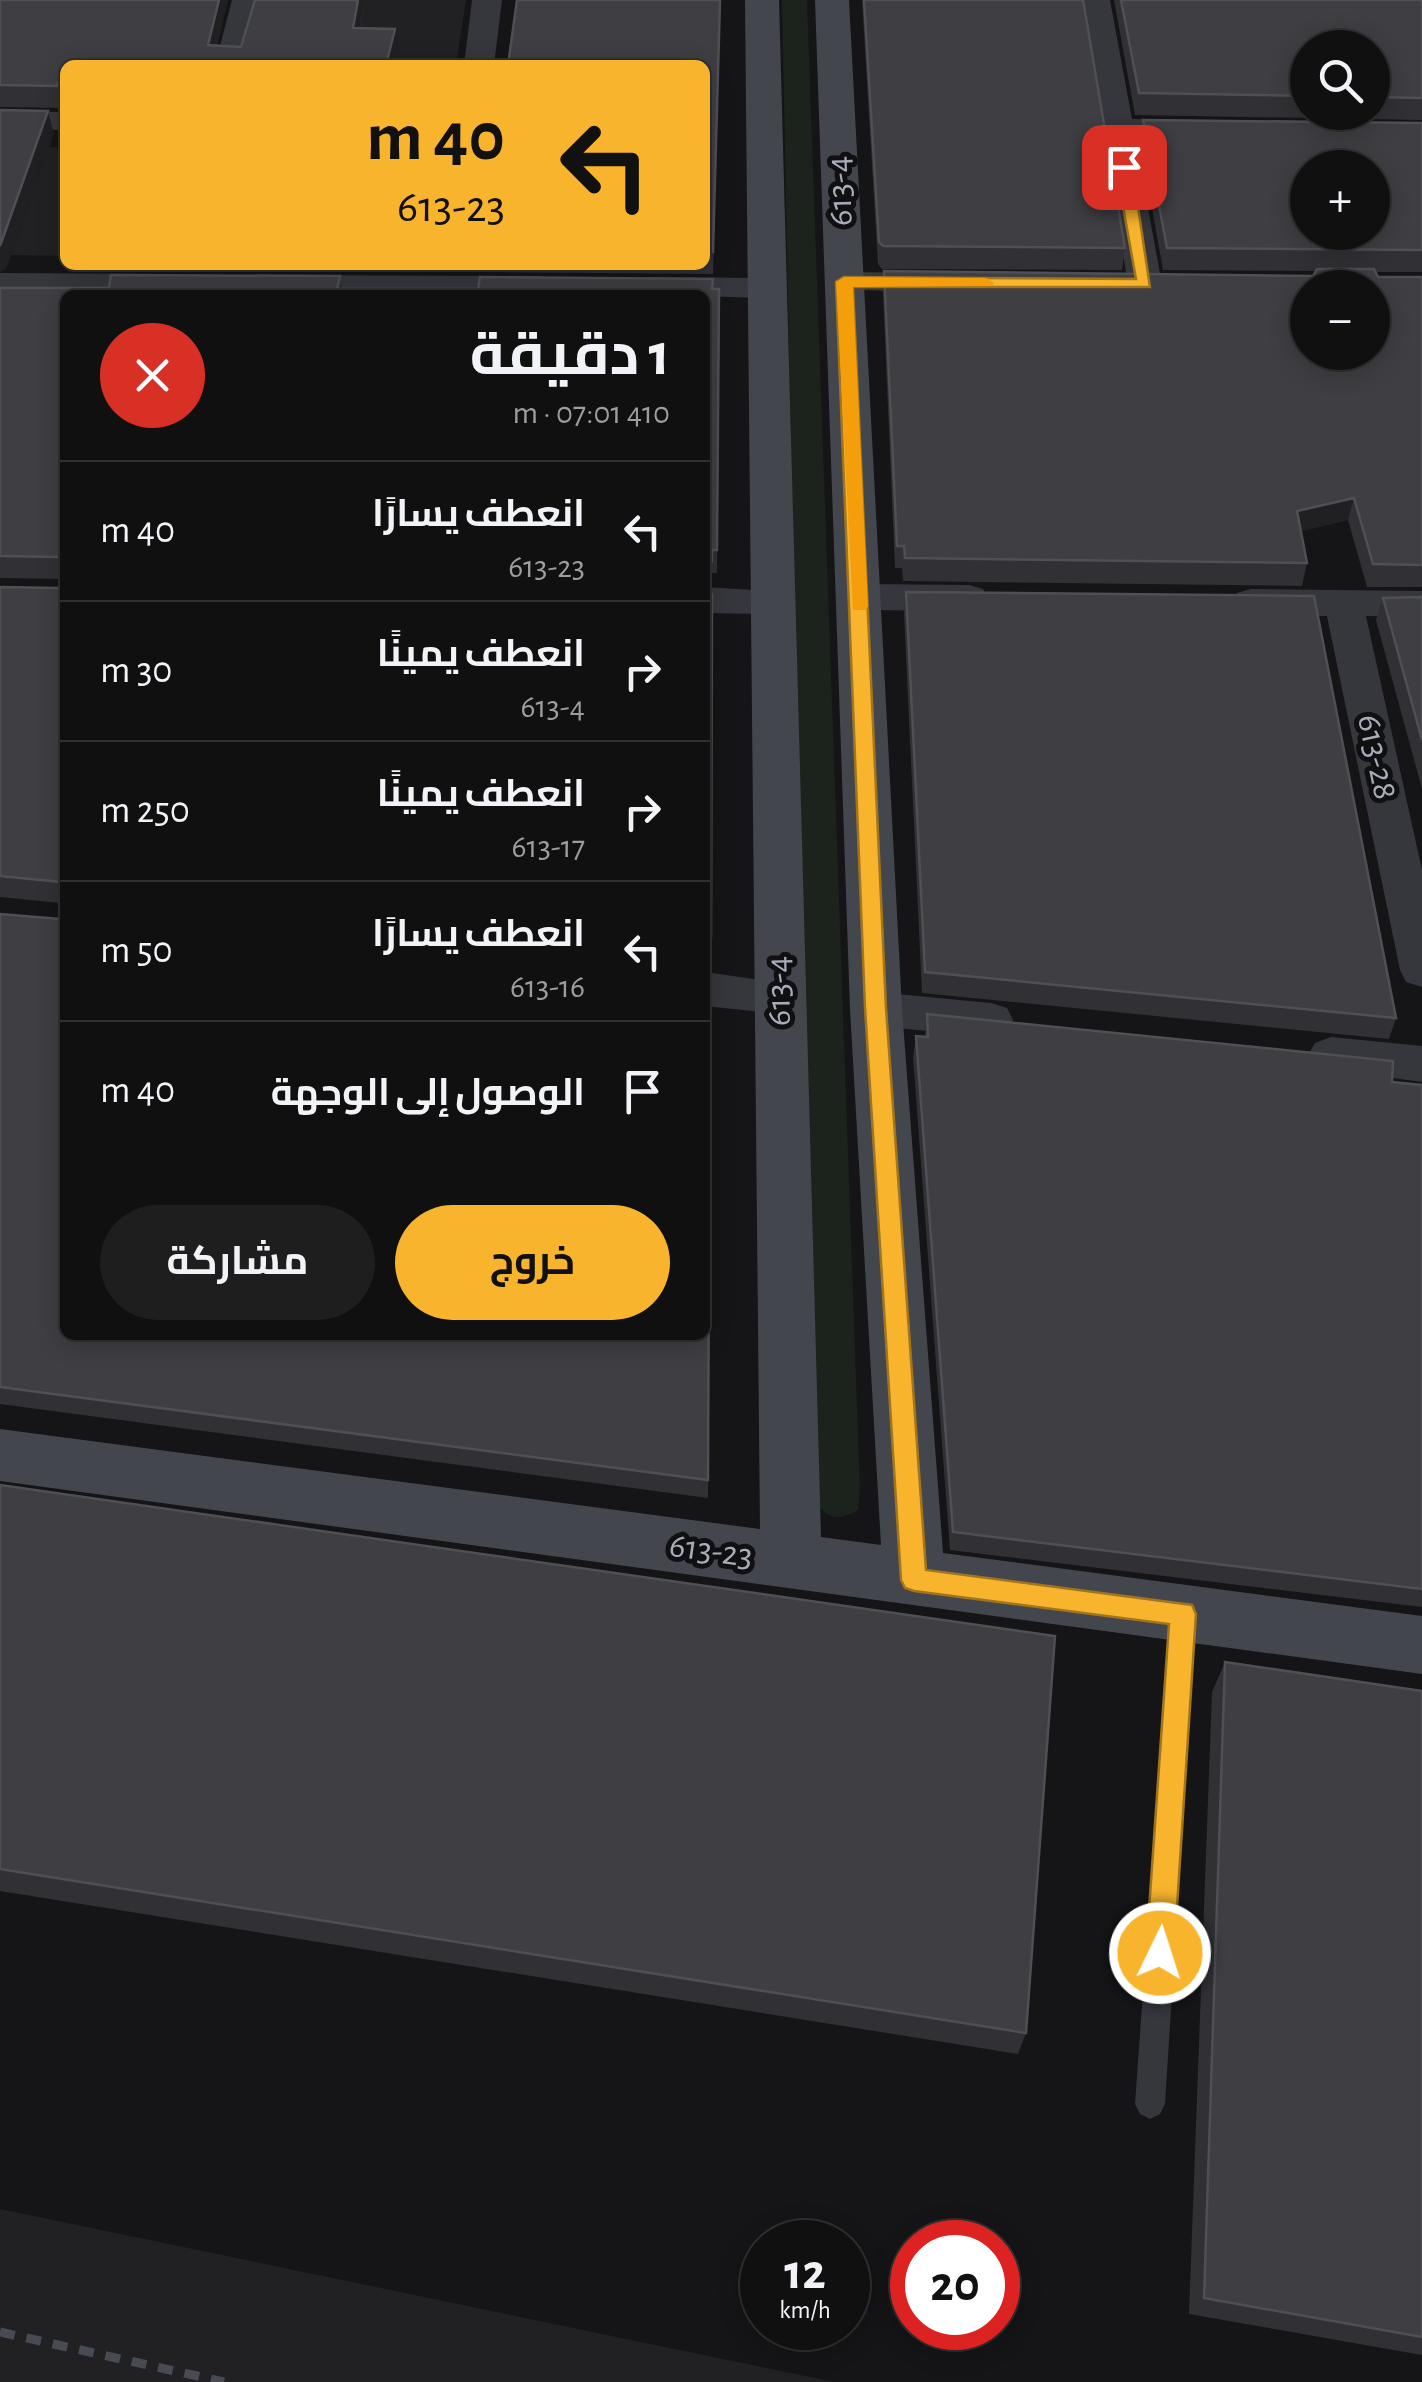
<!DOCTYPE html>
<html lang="ar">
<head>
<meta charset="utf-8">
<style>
  :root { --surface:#101011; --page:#1e1e1f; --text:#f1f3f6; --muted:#9c9d9f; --line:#303031; --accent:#f8b42d }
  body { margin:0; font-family:"Alegreya Sans",Cairo,sans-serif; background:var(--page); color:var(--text); direction:rtl; height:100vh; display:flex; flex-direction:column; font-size:38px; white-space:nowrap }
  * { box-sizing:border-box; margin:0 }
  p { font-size:32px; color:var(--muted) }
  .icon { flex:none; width:55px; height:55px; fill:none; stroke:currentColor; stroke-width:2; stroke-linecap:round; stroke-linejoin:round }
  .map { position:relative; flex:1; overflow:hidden; direction:ltr }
  .side { position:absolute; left:60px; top:290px; width:650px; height:1050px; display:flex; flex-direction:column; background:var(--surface); border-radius:15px; box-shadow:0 5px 25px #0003,0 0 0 2px var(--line); direction:rtl }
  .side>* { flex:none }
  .hud { position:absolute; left:60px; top:60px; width:650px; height:210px; border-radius:15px; box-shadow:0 5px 25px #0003,0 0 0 2px var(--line); direction:rtl; background:#f8b42d; color:#111; overflow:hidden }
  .buttons { position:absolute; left:1290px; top:30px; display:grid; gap:20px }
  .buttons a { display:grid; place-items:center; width:100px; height:100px; border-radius:50%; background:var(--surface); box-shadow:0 5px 25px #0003,0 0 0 2px var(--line); font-size:50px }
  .speed { position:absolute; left:740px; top:2220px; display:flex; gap:20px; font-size:50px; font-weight:700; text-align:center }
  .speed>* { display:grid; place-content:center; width:130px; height:130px; border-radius:50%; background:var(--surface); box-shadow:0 5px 25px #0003,0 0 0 2px var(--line); line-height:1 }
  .speed small { font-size:25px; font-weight:400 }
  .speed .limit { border:15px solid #d22; background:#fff; color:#111 }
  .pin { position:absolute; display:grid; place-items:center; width:85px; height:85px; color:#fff; margin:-42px; border-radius:20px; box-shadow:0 5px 15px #0006 }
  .me { position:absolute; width:110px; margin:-55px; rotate:4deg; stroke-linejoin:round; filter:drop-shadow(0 0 8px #0008) }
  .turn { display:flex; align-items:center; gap:35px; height:210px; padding:0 40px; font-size:45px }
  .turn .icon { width:130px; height:130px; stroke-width:2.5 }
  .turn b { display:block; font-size:70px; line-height:85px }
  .round { display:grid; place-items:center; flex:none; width:105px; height:105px; border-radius:52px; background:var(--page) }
  .head { display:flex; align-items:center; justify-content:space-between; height:170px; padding:0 40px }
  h1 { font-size:60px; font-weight:700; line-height:75px }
  .button { display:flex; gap:20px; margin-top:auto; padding:20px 40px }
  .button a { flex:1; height:115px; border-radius:60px; background:var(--accent); color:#111; font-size:40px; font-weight:700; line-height:115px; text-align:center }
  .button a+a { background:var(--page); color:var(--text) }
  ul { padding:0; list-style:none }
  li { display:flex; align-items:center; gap:30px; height:140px; padding:0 40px; border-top:2px solid var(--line) }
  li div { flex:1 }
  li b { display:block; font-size:38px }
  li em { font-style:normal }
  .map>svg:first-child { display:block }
</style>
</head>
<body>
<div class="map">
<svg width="1422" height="2382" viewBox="0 0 1422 2382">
  <rect width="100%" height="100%" fill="#151517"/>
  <!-- built -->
  <path fill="#212124" d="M267 0H466L456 65H251Z
    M49 147 65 148V256L11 255Z
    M0 2209 834 2382H0Z"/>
  <!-- green -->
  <path fill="#1b231c" d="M782 0H807L860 1491 858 1510C836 1523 823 1517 812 1495Z"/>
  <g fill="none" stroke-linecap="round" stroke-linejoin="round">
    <!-- lane -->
    <path fill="#36373d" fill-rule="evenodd" d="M1183 1602 1192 1606 1196 1614 1165 2104 1160 2114 1150 2119 1140 2114 1135 2104 1170 1614 1174 1606Z"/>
    <!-- street -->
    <path fill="#36373d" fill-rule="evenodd" d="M232 0H262L245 65H215Z
      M472 0H502L494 65H464Z
      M1080 0H1110L1132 119 1204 120 1215 122 1220 129 1215 136 1204 138H1135L1162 284 1157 291H1133L1128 284Z
      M0 111 65 112V130L0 129Z
      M844 272 949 273 961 276 966 283 961 290 949 293 832 289 827 282 832 275Z
      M0 273 171 274 183 277 188 284 183 291 171 294 0 293Z
      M278 275 541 276 553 279 558 286 546 295 266 292 261 285 266 278Z
      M648 277 765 278 777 281 782 288 777 295 765 298 636 294 631 287 636 280Z
      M859 584 969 585 983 589 988 598 983 607 969 611 859 610 845 606 840 597 845 588Z
      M705 587 785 592 790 601 785 610 771 614 705 613Z
      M1251 589 1422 591V617L1366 616 1422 870V987L1406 982 1400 970 1327 616 1251 615 1237 611 1232 602 1237 593Z
      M705 972 796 985 802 997 796 1009 780 1014 705 1006Z
      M876 992 991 1003 1007 1008 1013 1020 1007 1032 991 1037 876 1026 860 1021 854 1009 860 997Z
      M1331 1037 1422 1046V1082L1315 1067 1308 1055 1315 1043Z"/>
    <!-- secondary -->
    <path fill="#44464d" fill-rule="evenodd" d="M745 0H779L821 1537 881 1545 850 1009 815 0H849L902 1009 943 1553 1422 1616V1674L0 1481V1429L760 1529Z"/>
    <!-- rail -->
    <path stroke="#494b52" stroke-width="9" stroke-dasharray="15 12" stroke-linecap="butt" d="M0 2332 224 2382"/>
  </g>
  <!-- wall -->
  <path fill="#313135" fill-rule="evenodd" d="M0 0 217 46 241 47 365 0 360 28 398 51 65 65V101L63 108 0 107Z
    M720 0 713 274 485 272V265H705V65Z
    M862 0H1083L1125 248 1122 270 882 269 878 264Z
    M1114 0H1422V120L1135 115ZM1308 48H1372V112H1308Z
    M1143 120 1422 123V272H1375L1378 277H1422V587H1367L1348 520 1301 531 1307 563 1302 586 903 581 902 568H895L883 293 884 271 1313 276 1316 271 1163 270 1140 142Z
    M118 265H351L349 272 120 270Z
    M340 276 342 289H719L717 573H712V584L705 586V295H65V1335L710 989 708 1498 0 1404V914L60 919V903L0 897V587L61 588V579L0 578V288H109Z
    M906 592 1396 1018 1389 1039 922 993 904 614Z
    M1422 597V789L1376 620 1383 598Z
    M927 1014 1392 1082 1422 1085V1607L950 1550 913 1057 916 1036 925 1037Z
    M0 1485 1026 2033 1018 2054 0 1891Z
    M1225 1662 1422 1691V2355L1189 2314 1212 1692Z"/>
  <!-- shaded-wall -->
  <path fill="#202023" d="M219 0H228L213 65 208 45Z
    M358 0H365L355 50 353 28Z
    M395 29 398 51 394 65H386Z
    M60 79 65 101 63 108 57 86Z
    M48 111 54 134 6 269 0 272V246Z
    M1354 498 1348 520 1291 534 1297 511Z
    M712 561V584L705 586V563Z
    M712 617 711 958 710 969 705 971Z"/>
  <!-- building -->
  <path fill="#3e3e43" stroke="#4e5055" stroke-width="2.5" fill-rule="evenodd" d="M0 0H219L208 45 241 47 255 0H358L353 28 395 29 386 65H65V79H60L57 86 0 85Z
    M517 0H720L713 252H705V65H508Z
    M864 0H1083L1125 248 883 246 879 242Z
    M1121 0H1422V98L1372 97V48H1308V96L1139 93Z
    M0 110 48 111 0 246Z
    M1143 120 1422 123V250L1167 248ZM1308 168H1372V232H1308Z
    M1317 269H1374L1378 277H1422V565L1373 564 1354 498 1297 511 1307 563 905 558 904 546H897L884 271 1313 276ZM1308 288H1372V352H1308Z
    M111 275 340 276 337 289H478L480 277 713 279 712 289H719L717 550H712V561L705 563V295H65V1335H705V987L710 989 708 1480 0 1387V914L60 919 61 882 0 876V587L61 588V557L0 556V288H109Z
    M705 592 712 594 711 937 710 947 705 949Z
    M906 592 1314 596 1396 1018 925 972Z
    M1422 597V740L1383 598Z
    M927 1014 1393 1061 1392 1082 1422 1085V1589L953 1532 916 1036 928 1037Z
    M0 1485 1055 1636 1026 2033 0 1869Z
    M1225 1662 1422 1691V2337L1204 2298Z"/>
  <!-- route -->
  <path fill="#f8b42d" stroke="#a1751d" stroke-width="2.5" d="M1124 162 1132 167 1150 287H853L886 1008 926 1570 1192 1605 1196 1614 1174 1953 1170 1963 1160 1967 1150 1963 1146 1953 1169 1624 914 1591 905 1588 901 1580 865 1008 836 282 844 277 1136 279 1116 167Z"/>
  <!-- slow -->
  <path fill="#f59e0b" d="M986 278 994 283 992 286 853 287 868 606 866 610H853L836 282 844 277Z"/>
  <g text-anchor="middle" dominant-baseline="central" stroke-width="10" stroke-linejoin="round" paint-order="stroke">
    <!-- street labels -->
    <g font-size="35" fill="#a7acb8" stroke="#101012">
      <text transform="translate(840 191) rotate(-92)">613-4</text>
      <text transform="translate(1377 757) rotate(78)">613-28</text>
      <text transform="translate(779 991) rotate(-91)">613-4</text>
      <text transform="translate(711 1551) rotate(8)">613-23</text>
    </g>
  </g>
</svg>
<div class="buttons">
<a><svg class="icon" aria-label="search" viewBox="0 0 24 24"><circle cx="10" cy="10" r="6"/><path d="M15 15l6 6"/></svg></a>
<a>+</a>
<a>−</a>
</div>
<div class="speed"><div>12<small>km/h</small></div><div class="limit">20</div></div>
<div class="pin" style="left:1124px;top:167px;background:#d93025"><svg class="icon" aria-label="arrive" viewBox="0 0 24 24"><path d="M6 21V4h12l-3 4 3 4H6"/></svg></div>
<svg class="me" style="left:1160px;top:1953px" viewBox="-20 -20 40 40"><circle r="17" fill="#f8b42d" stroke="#fff" stroke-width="3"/><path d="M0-11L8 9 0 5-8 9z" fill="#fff"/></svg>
<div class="hud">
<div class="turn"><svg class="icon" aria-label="left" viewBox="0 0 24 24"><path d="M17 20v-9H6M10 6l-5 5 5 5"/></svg><div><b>40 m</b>613-23</div></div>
</div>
<section class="side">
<div class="head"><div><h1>1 دقيقة</h1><p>410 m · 07:01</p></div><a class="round" style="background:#d93025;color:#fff"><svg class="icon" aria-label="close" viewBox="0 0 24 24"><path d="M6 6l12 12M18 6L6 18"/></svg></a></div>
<ul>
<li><svg class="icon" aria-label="left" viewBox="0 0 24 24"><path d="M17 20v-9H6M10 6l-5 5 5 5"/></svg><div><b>انعطف يسارًا</b><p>613-23</p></div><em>40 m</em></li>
<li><svg class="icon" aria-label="right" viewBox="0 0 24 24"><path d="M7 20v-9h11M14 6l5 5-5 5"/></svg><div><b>انعطف يمينًا</b><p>613-4</p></div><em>30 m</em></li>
<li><svg class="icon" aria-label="right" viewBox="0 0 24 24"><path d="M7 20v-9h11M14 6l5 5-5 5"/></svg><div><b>انعطف يمينًا</b><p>613-17</p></div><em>250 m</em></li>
<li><svg class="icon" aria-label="left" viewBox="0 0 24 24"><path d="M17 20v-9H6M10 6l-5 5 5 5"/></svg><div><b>انعطف يسارًا</b><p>613-16</p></div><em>50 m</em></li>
<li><svg class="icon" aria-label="arrive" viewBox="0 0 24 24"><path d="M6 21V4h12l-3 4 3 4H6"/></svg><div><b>الوصول إلى الوجهة</b></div><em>40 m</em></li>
</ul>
<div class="button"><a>خروج</a><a>مشاركة</a></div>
</section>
</div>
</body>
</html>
